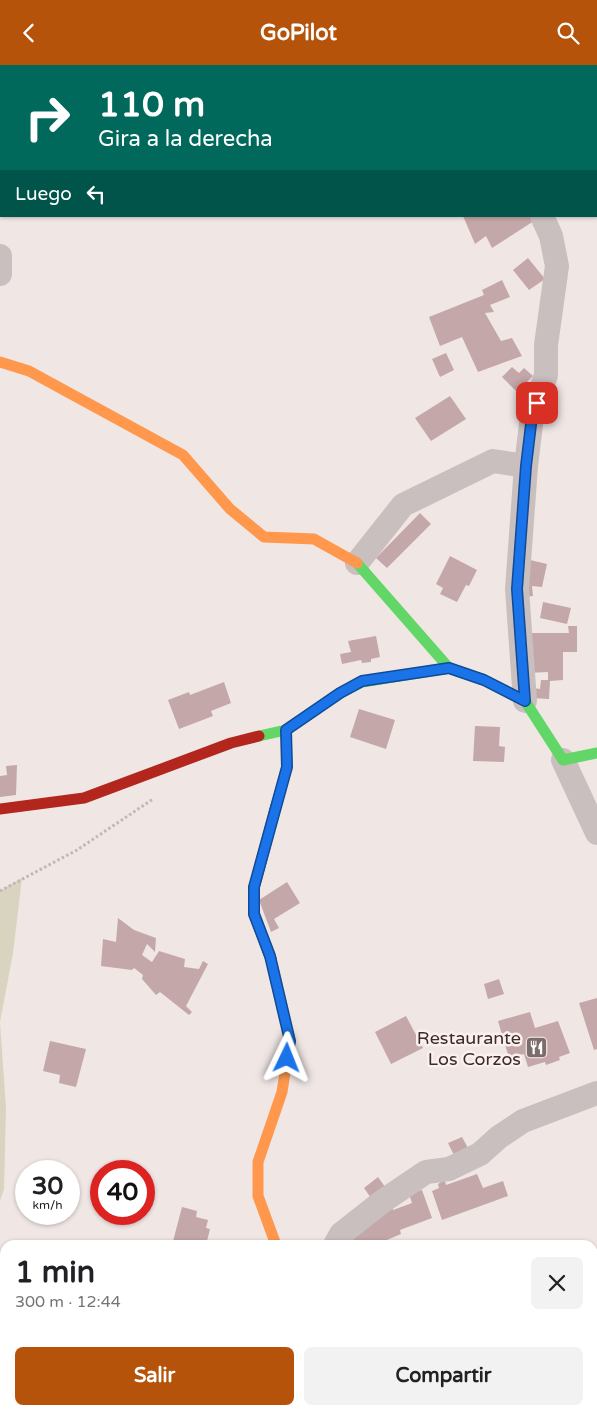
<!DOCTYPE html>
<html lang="es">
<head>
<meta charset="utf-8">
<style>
  :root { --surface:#fff; --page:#f2f2f2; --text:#202124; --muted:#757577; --accent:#b45309 }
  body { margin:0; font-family:"Varela Round",sans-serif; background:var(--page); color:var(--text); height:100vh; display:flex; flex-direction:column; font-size:19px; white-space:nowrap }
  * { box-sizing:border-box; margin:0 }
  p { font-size:16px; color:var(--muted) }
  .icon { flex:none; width:28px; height:28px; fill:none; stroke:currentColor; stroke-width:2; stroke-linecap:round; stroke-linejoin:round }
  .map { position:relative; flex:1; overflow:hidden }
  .panel { position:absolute; left:0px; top:1175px; width:598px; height:175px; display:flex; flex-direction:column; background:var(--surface); border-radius:15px 15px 0 0; box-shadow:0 1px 4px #0004 }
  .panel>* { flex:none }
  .top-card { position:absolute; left:0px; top:0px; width:598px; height:152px; box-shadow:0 1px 4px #0004; background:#00695c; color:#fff; overflow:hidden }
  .speed { position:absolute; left:15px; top:1095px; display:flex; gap:10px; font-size:25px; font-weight:700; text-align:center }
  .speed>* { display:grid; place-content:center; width:65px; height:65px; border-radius:50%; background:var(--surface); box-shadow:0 1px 4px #0004; line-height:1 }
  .speed small { font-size:12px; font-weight:400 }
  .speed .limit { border:8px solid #d22; background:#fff; color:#111 }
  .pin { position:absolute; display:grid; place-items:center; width:42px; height:42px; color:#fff; margin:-21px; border-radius:10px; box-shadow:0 2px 8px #0006 }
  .me { position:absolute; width:55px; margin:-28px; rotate:2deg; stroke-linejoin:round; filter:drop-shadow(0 0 4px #0008) }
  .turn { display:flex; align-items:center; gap:18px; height:105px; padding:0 15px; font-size:22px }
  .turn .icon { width:65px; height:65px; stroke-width:2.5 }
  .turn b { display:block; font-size:35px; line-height:42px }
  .then { display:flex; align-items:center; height:48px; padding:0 15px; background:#0003; gap:10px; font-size:19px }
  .round { display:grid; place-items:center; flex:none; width:52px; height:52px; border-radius:8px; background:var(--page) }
  .summary { display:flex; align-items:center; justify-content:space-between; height:85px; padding:0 15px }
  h1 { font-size:30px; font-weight:700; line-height:38px }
  .action { display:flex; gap:10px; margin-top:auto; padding:10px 15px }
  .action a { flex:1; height:58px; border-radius:8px; background:var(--accent); color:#fff; font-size:20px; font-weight:700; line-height:58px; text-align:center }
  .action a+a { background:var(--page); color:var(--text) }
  header { display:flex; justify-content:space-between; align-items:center; height:65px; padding:0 15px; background:var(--accent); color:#fff; font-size:22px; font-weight:700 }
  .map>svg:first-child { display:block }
</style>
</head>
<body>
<header><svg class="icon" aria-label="back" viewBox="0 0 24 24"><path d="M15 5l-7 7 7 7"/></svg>GoPilot<svg class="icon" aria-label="search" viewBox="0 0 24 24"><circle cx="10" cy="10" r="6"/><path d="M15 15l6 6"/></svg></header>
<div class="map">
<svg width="597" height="1350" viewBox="0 0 597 1350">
  <rect width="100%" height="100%" fill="#f0e7e5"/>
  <!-- green -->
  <path fill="#d8d4bf" d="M22 813 13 888 0 957 6 1043 4 1124 0 1136V826Z"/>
  <!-- building -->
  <path fill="#c4a7a8" d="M463 151H535L537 154 492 183 486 171 475 179Z
    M528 193 545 214 529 225 513 205Z
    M502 215 510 232 490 240 494 247 485 248 501 276 512 273 522 291 478 307 462 272 440 281 429 252 484 230 482 225Z
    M446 288 454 305 440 312 432 294Z
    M512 302 519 308 524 303 533 311 517 327 502 312Z
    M450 331 466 354 431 376 415 353Z
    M420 448 431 459 387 503 376 493Z
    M450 491 477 505 469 521 466 520 457 537 440 529 443 523 436 519Z
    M526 494 547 499 542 522 532 521 533 531 523 532Z
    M543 537 571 543 567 559 540 553Z
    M568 561H577V587H563V615L550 616 549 634 532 633 533 623 540 624 541 615H548V607L528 608V568H569Z
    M376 571 380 592 371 594V597L362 598 361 595 342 599 340 589 351 587 348 576Z
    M224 617 231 638 211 646 213 651 179 664 168 635 189 627 190 630Z
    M359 644 395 655 386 684 350 672Z
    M475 661 500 662 499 681 505 682 504 697 473 696Z
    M17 700 16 730 0 732V711L7 710 6 701Z
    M287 817 300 838 274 854 279 863 271 867 259 835Z
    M118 853 134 865 156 873 155 887 147 879 142 890 152 897 159 886 185 894 184 902 199 904 203 896 208 899 186 941 192 947 189 950 160 927 156 930 142 914 143 910 134 903 132 905 101 901 103 874 116 877Z
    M499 914 504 929 488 934 484 919Z
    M597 933V984L594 985 579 938Z
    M530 947 535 963 558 956 570 988 559 992 560 995 546 1000 545 997 528 1002 524 989 509 993 498 956Z
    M406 951 423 983 391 999 375 967Z
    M50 976 86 984 76 1022 59 1018 60 1010 43 1006Z
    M462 1072 469 1085 455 1092 448 1078Z
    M477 1109 483 1123 503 1116 508 1131 442 1155 432 1126 439 1123 438 1119 441 1117 445 1116 446 1120Z
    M378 1112 388 1126 373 1136 364 1123Z
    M422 1125 432 1153 400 1165 401 1169 375 1180H345L389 1137 393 1145 404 1141 412 1138 409 1129Z
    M182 1142 197 1146 196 1152 208 1155 206 1163 210 1164 206 1180H172Z"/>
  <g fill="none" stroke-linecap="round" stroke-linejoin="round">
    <!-- path -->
    <path stroke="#c2b7b6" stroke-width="3" stroke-dasharray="2.5 2.5" stroke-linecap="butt" d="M0 826 77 785 153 734"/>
    <!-- street -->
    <path stroke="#c9bfbe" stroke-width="24" d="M452 0V1
      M160 1V0
      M0 47H1
      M0 116H1
      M0 191V209
      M526 401 532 351 546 310V280L557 201 551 171 542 151
      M357 498 403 440 493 396 526 401 517 524 525 636
      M563 695 597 768
      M335 1180 341 1169 383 1136 426 1107 449 1104 480 1089 499 1072 523 1056 597 1028
      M196 1350 198 1345"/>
    <!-- fast -->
    <path stroke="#63d668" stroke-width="11" d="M357 498 449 603
      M259 671 286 665 340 628 362 617 449 603 484 615 525 636 563 695 597 688
      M276 741 287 702 286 665"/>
    <!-- slow -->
    <path stroke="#ff974d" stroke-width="11" d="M0 297 29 306 183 390 230 444 264 472 314 474 357 498
      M271 894 290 976 282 1027 258 1097V1131L276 1180"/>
    <!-- jam -->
    <path stroke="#b3261e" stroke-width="11" d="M0 744 84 733 231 678 259 671
      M271 894 254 849V823L276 741"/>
  </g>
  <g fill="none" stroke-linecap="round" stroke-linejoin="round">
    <defs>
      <path id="route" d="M287 993 290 976 270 891 254 849V822L287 702 286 665 340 628 362 616 449 603 484 615 525 636 517 524 526 401 532 351 537 338"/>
    </defs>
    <!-- route casing -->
    <use href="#route" stroke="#114b97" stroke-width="12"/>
    <!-- route -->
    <use href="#route" stroke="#1a73e8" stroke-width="9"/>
  </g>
  <!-- icons -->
  <defs>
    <symbol id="restaurant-square" viewBox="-11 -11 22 22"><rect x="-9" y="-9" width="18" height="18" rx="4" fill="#7a6d6c" stroke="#fbf0ee"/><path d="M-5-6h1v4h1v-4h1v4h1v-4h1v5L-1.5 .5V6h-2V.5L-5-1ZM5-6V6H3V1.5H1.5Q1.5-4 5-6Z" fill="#fff"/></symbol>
  </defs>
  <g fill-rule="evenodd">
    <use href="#restaurant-square" x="524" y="970" width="25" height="25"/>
  </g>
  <g text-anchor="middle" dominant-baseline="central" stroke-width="5" stroke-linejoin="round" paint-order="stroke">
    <!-- poi labels -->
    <g font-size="18" fill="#3b2b2b" stroke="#fbf0ee" text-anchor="end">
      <text x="521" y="973">Restaurante<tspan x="521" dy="21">Los Corzos</tspan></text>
    </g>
  </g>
</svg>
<div class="speed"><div>30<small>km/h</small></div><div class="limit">40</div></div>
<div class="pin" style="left:537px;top:338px;background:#d93025"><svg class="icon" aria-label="arrive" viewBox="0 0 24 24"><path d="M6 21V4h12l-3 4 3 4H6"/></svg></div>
<svg class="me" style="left:287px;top:993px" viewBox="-20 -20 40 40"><path d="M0-17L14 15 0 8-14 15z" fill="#1a73e8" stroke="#fff" stroke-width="4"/></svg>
<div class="top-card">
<div class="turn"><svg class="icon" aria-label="right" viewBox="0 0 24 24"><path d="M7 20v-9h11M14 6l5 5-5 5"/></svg><div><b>110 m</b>Gira a la derecha</div></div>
<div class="then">Luego<svg class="icon" aria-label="left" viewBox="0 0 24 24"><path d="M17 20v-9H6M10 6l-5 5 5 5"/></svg></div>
</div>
<section class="panel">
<div class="summary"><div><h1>1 min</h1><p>300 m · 12:44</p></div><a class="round"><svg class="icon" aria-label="close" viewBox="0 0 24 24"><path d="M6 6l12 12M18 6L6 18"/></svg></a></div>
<div class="action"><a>Salir</a><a>Compartir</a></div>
</section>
</div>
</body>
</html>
